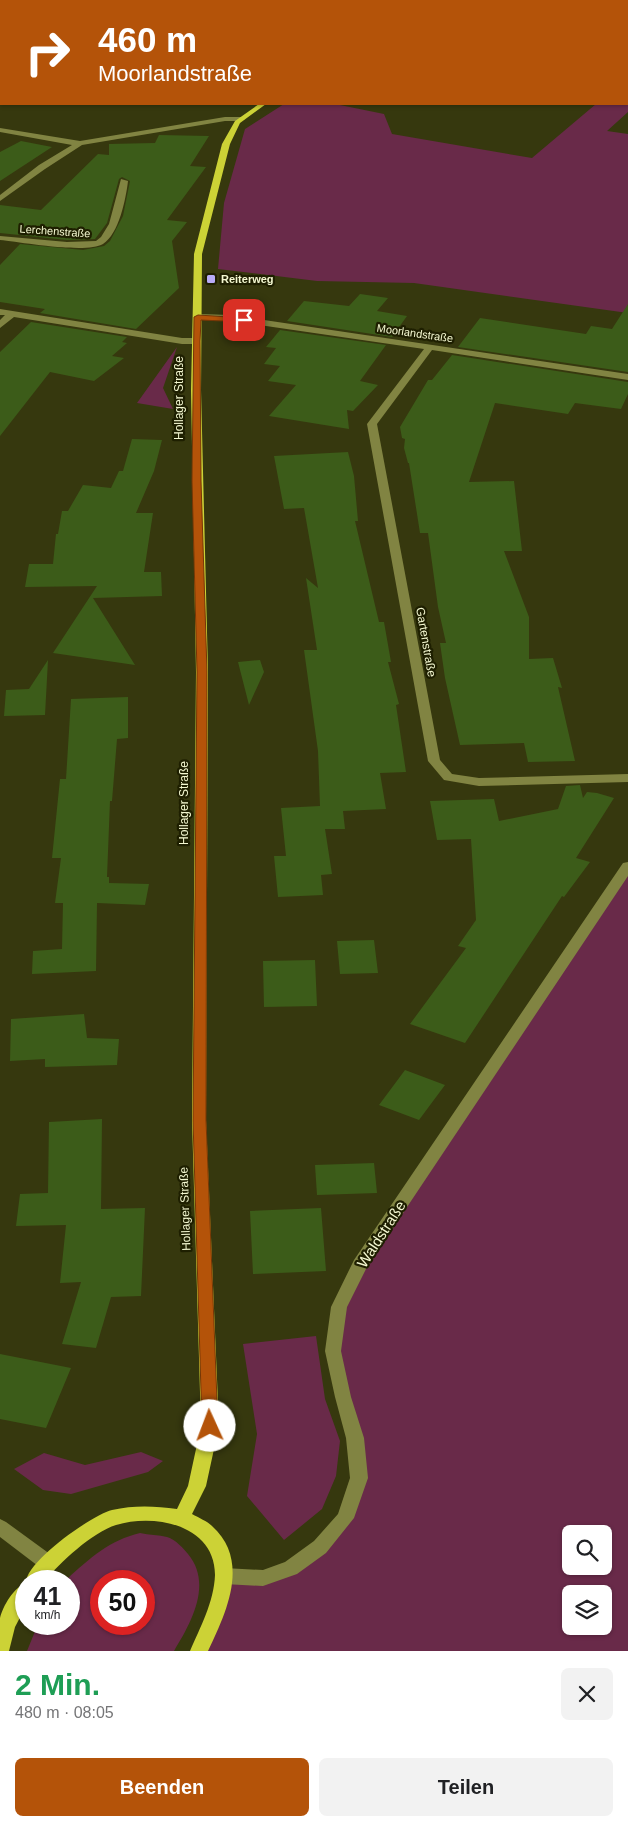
<!DOCTYPE html>
<html lang="de">
<head>
<meta charset="utf-8">
<style>
  :root { --surface:#fff; --page:#f2f2f2; --text:#202124; --muted:#757577; --accent:#b45309 }
  body { margin:0; font-family:Arial,sans-serif; background:var(--page); color:var(--text); height:100vh; display:flex; flex-direction:column; font-size:19px; white-space:nowrap }
  * { box-sizing:border-box; margin:0 }
  p { font-size:16px; color:var(--muted) }
  .icon { flex:none; width:28px; height:28px; fill:none; stroke:currentColor; stroke-width:2; stroke-linecap:round; stroke-linejoin:round }
  .map { position:relative; height:1651px; overflow:hidden }
  .details { display:flex; flex-direction:column; background:var(--surface); flex:1 }
  .details>* { flex:none }
  .guide { position:absolute; left:0px; top:0px; width:629px; height:105px; box-shadow:0 1px 4px #0004; background:#b45309; color:#fff; overflow:hidden }
  .fabs { position:absolute; left:562px; top:1525px; display:grid; gap:10px }
  .fabs a { display:grid; place-items:center; width:50px; height:50px; border-radius:8px; background:var(--surface); box-shadow:0 1px 4px #0004; font-size:25px }
  .speed { position:absolute; left:15px; top:1570px; display:flex; gap:10px; font-size:25px; font-weight:700; text-align:center }
  .speed>* { display:grid; place-content:center; width:65px; height:65px; border-radius:50%; background:var(--surface); box-shadow:0 1px 4px #0004; line-height:1 }
  .speed small { font-size:12px; font-weight:400 }
  .speed .limit { border:8px solid #d22; background:#fff; color:#111 }
  .pin { position:absolute; display:grid; place-items:center; width:42px; height:42px; color:#fff; margin:-21px; border-radius:10px; box-shadow:0 2px 8px #0006 }
  .me { position:absolute; width:55px; margin:-28px; rotate:358deg; stroke-linejoin:round; filter:drop-shadow(0 0 4px #0008) }
  .turn { display:flex; align-items:center; gap:18px; height:105px; padding:0 15px; font-size:22px }
  .turn .icon { width:65px; height:65px; stroke-width:2.5 }
  .turn b { display:block; font-size:35px; line-height:42px }
  .round { display:grid; place-items:center; flex:none; width:52px; height:52px; border-radius:8px; background:var(--page) }
  .headline { display:flex; align-items:center; justify-content:space-between; height:85px; padding:0 15px }
  h1 { font-size:30px; font-weight:600; line-height:38px; color:#1e9e55 }
  .action { display:flex; gap:10px; margin-top:auto; padding:10px 15px }
  .action a { flex:1; height:58px; border-radius:8px; background:var(--accent); color:#fff; font-size:20px; font-weight:600; line-height:58px; text-align:center }
  .action a+a { background:var(--page); color:var(--text) }
  .map>svg:first-child { display:block }
</style>
</head>
<body>
<div class="map">
<svg width="628" height="1651" viewBox="0 0 628 1651">
  <rect width="100%" height="100%" fill="#36380e"/>
  <!-- green -->
  <path fill="#692a49" fill-rule="evenodd" d="M0 0H415L1 1 0 99Z
    M628 77V112L607 131 628 134V313L414 283 317 281 218 269 224 203 245 129 284 104H335L384 114 392 134 532 158 596 104H628Z
    M177 347 163 388 173 409 137 403Z
    M628 866V1651H199L224 1576 263 1578 320 1547 359 1478 333 1351 339 1307ZM571 1534H604V1566H571ZM571 1594H604V1626H571Z
    M316 1336 325 1399 340 1441 336 1476 322 1509 284 1540 247 1496 257 1434 243 1344Z
    M141 1452 163 1461 148 1472 71 1494 43 1490 14 1469 44 1453 85 1465Z
    M140 1533C149 1535 159 1535 167 1537 176 1540 183 1548 188 1554 213 1584 191 1623 174 1651H27L38 1624H69V1581H65L67 1579C90 1558 110 1540 140 1533ZM101 1581H144V1624H101Z"/>
  <!-- building -->
  <path fill="#3c5c19" d="M159 135 209 136 190 166 206 167 167 220 187 222 172 241 179 288 136 329 40 313 45 309 0 302V265L20 244 83 250 104 246 110 241 123 216 130 181 122 177 119 179 107 223 95 239 67 240 0 233V205L41 210 98 154 109 155V144L155 143Z
    M21 141 52 147 0 181V152Z
    M360 294 388 298 377 311 407 316 392 337 287 321 304 301 349 306Z
    M628 304V372L458 347 480 318 586 334 591 326 612 329Z
    M31 322 127 337 122 342 127 343 112 356 124 358 94 381 50 372 0 436V352Z
    M280 330 386 345 360 381 378 385 353 411 347 410 349 429 269 416 296 385 268 381 280 366 264 364 276 348 266 347Z
    M452 355 628 382V394L621 409 575 403 568 414 495 403 469 482 514 481 522 551H504L529 617V659L553 658 562 688 558 687 575 761 528 762 524 743 460 745 445 678 440 643H446L438 607 428 533H420L409 463H408L404 448 405 439 402 438 400 427 428 380H432Z
    M132 439 162 440 154 471 136 513H153L144 572H161L162 596 93 598 135 665 53 653 97 586 25 587 29 564H53L56 534H58L62 511H68L83 485 111 488 119 471H123Z
    M348 452 354 476 358 521H355L379 622H384L391 662H388L399 704 396 705 406 772 380 773 386 809 343 811 345 829H325L332 874 321 875 323 895 278 897 274 856H286L281 808 320 806 318 751 304 650H317L306 578 318 588 304 508 284 509 274 456Z
    M48 660 45 715 4 716 6 690 29 689Z
    M260 660 264 672 249 705 238 662Z
    M128 697V738L117 739 112 801H110L107 877H109V883L149 884 145 905 97 903 96 971 32 974 33 951 62 949 63 903H55L61 858H52L60 779H66L71 699Z
    M580 785 583 798 587 792 597 793 614 798 576 858 590 862 564 897 562 896 465 1043 410 1024 466 948 458 946 476 920 471 839 437 840 430 801 494 799 499 821 558 809 566 786Z
    M374 940 378 973 340 974 337 941Z
    M315 960 317 1006 264 1007 263 961Z
    M84 1014 87 1038 119 1039 117 1065 45 1067V1059L10 1061 11 1019Z
    M405 1070 445 1085 419 1120 379 1105Z
    M102 1119 101 1209 145 1208 141 1296 111 1297 96 1348 62 1344 81 1282 60 1283 66 1225 16 1226 20 1194 48 1193 49 1122Z
    M374 1163 377 1193 317 1195 315 1165Z
    M321 1208 326 1271 253 1274 250 1211Z
    M0 1354 71 1368 46 1428 0 1419Z"/>
  <g fill="none" stroke-linecap="round" stroke-linejoin="round">
    <!-- minor -->
    <path fill="#818442" fill-rule="evenodd" d="M225 117H241L245 119 241 121H225L82 145 45 169 0 201V195L39 165 72 145 0 132V128L80 141Z
      M121 179 128 181C126 198 119 234 103 244 86 254 21 242 0 240V236L67 242 96 241 101 237 109 224Z
      M0 309 182 338H196L200 341 196 344H182L14 317 0 328V320L5 315H0Z
      M198 314 231 315 628 374V380L432 350 377 424 440 760 452 774 479 778 628 774V782L479 786 444 780 428 761 367 424 424 349 231 321 195 319V315Z
      M628 862V876L367 1267 347 1307 341 1351 351 1397 364 1438 368 1478 354 1518 326 1553 297 1574 263 1586 224 1584 218 1582 215 1576 218 1570 224 1568 263 1570 285 1562 314 1541 338 1514 350 1478 346 1438 335 1397 325 1351 331 1307 354 1260 623 863Z
      M0 1519 6 1522 54 1557 57 1563 54 1569 48 1571 42 1569 0 1537Z"/>
    <!-- major -->
    <path fill="#ccd236" fill-rule="evenodd" d="M259 104H266L240 123 230 144 202 254 201 390 208 672 206 1120 219 1426 206 1486 192 1514C199 1518 207 1521 212 1526 251 1561 226 1613 208 1651H190C200 1628 214 1602 215 1575 215 1525 155 1513 116 1525 93 1532 59 1563 45 1581H26V1606L15 1627 9 1651H0C0 1641 0 1628 0 1618 3 1606 14 1587 26 1583 25 1562 92 1515 112 1510 134 1505 155 1506 177 1509L188 1486 201 1426 192 1120 196 672 191 390 194 254 222 144 235 121Z"/>
  </g>
  <!-- route -->
  <path fill="#b45309" stroke="#753606" d="M198 315 244 318 248 320 244 322 201 320 200 341 201 481 207 672 206 1120 218 1426 216 1430 210 1432 205 1430 202 1426 193 1120 197 672 192 481 194 317Z"/>
  <!-- markers -->
  <rect fill="#b8abf7" stroke="#1e1f00" stroke-width="2" x="206" y="274" width="10" height="10" rx="2.5"/>
  <g text-anchor="middle" dominant-baseline="central" stroke-width="4.5" stroke-linejoin="round" paint-order="stroke">
    <!-- far-street labels -->
    <g font-size="11" fill="#f4f8d1" stroke="#1e1f00">
      <text transform="translate(55 231) rotate(4)">Lerchenstraße</text>
      <text transform="translate(415 333) rotate(8)">Moorlandstraße</text>
    </g>
    <!-- far-poi labels -->
    <g font-size="11" font-weight="bold" fill="#f4f8d1" stroke="#1e1f00" text-anchor="start">
      <text x="221" y="279">Reiterweg</text>
    </g>
    <!-- street labels -->
    <g font-size="12" fill="#f4f8d1" stroke="#1e1f00">
      <text transform="translate(179 398) rotate(-90)">Hollager Straße</text>
      <text transform="translate(426 642) rotate(80)">Gartenstraße</text>
      <text transform="translate(184 803) rotate(-90)">Hollager Straße</text>
      <text transform="translate(185 1209) rotate(-92)">Hollager Straße</text>
    </g>
    <!-- near-street labels -->
    <g font-size="15" fill="#f4f8d1" stroke="#1e1f00">
      <text transform="translate(381 1234) rotate(-57)">Waldstraße</text>
    </g>
  </g>
</svg>
<div class="fabs">
<a><svg class="icon" aria-label="search" viewBox="0 0 24 24"><circle cx="10" cy="10" r="6"/><path d="M15 15l6 6"/></svg></a>
<a><svg class="icon" aria-label="layers" viewBox="0 0 24 24"><path d="M12 4l9 5-9 5-9-5zM3 14l9 5 9-5"/></svg></a>
</div>
<div class="speed"><div>41<small>km/h</small></div><div class="limit">50</div></div>
<div class="pin" style="left:244px;top:320px;background:#d93025"><svg class="icon" aria-label="arrive" viewBox="0 0 24 24"><path d="M6 21V4h12l-3 4 3 4H6"/></svg></div>
<svg class="me" style="left:210px;top:1426px" viewBox="-20 -20 40 40"><circle r="19" fill="#fff"/><path d="M0-13L10 11 0 6-10 11z" fill="#b45309"/></svg>
<div class="guide">
<div class="turn"><svg class="icon" aria-label="right" viewBox="0 0 24 24"><path d="M7 20v-9h11M14 6l5 5-5 5"/></svg><div><b>460 m</b>Moorlandstraße</div></div>
</div>
</div>
<section class="details">
<div class="headline"><div><h1>2 Min.</h1><p>480 m · 08:05</p></div><a class="round"><svg class="icon" aria-label="close" viewBox="0 0 24 24"><path d="M6 6l12 12M18 6L6 18"/></svg></a></div>
<div class="action"><a>Beenden</a><a>Teilen</a></div>
</section>
</body>
</html>
